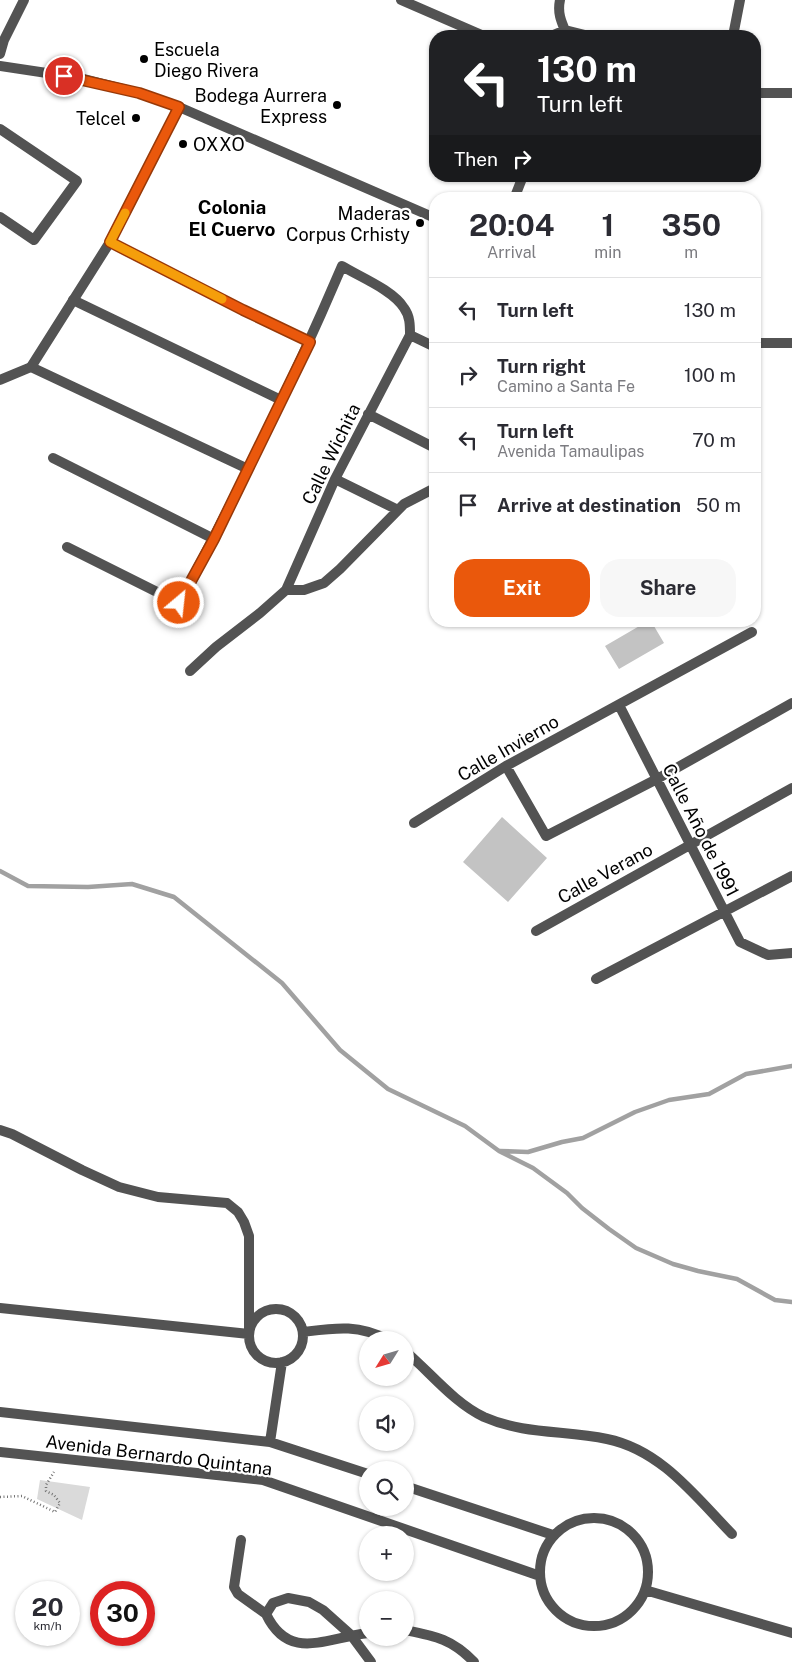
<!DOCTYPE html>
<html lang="en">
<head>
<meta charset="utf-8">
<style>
  :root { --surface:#fff; --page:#f7f7f7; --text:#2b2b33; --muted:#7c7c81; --line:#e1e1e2; --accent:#ea580c }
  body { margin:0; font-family:"Public Sans",sans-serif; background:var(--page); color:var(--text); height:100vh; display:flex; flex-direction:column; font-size:19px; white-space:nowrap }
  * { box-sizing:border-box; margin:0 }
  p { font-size:16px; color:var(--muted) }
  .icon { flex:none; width:28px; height:28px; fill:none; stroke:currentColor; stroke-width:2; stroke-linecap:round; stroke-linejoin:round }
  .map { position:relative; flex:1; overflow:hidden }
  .side { position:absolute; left:429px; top:192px; width:332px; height:435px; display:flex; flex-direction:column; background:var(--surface); border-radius:20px; box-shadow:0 1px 4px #0004 }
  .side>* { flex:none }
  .top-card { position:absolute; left:429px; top:30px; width:332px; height:152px; border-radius:20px; box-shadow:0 1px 4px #0004; background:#202124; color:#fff; overflow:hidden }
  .needle { width:32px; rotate:233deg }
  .buttons { position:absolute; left:359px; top:1331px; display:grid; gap:10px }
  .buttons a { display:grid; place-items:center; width:55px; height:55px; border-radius:50%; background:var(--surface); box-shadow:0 1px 4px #0004; font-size:25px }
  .speed { position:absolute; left:15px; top:1581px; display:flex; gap:10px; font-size:25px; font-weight:700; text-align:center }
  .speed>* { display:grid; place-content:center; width:65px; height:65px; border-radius:50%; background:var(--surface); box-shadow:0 1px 4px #0004; line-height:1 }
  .speed small { font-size:12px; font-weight:400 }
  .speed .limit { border:8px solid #d22; background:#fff; color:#111 }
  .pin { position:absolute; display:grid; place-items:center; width:42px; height:42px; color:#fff; margin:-21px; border:2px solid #fff; border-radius:50%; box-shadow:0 1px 5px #0007 }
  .me { position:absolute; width:55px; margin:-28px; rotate:28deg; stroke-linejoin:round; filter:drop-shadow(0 0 4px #0008) }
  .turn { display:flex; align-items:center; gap:18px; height:105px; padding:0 25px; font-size:22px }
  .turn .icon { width:65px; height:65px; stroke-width:2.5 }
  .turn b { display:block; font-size:35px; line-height:42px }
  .then { display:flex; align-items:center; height:48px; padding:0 25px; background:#0003; gap:10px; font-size:19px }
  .eta { display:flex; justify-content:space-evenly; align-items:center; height:85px; text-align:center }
  .eta b { font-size:30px; font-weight:700; line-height:35px }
  .cta { display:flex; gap:10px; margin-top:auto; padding:10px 25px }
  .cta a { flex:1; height:58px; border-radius:20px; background:var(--accent); color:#fff; font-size:20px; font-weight:700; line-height:58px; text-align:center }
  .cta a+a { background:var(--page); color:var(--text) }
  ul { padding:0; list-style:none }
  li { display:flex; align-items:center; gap:15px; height:65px; padding:0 25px; border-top:1px solid var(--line) }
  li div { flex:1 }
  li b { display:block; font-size:19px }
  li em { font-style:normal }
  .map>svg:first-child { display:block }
</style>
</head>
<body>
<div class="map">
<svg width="792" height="1662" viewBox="0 0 792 1662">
  <rect width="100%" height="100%" fill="#fff"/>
  <!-- green -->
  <path fill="#dadada" d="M40 1480 90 1487 82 1520 37 1499Z"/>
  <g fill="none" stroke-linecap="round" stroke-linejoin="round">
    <!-- stream -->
    <path stroke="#a1a1a1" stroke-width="4.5" d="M0 871 28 886 88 887 132 884 174 897 282 983 340 1050 388 1089 465 1126 499 1151 533 1168 567 1193 582 1208 609 1229 636 1248 673 1264 698 1271 737 1279 775 1300 792 1302
      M500 1151 528 1152 562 1142 583 1138 635 1112 669 1100 709 1094 746 1074 792 1066"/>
  </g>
  <!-- building -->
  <path fill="#c3c3c3" d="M648 621H651L664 643 619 669 605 646Z
    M502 817 547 858 508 902 463 862Z"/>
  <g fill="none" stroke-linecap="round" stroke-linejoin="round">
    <!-- path -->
    <path stroke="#757575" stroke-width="2.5" stroke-dasharray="1 2.5" stroke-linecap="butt" d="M0 1497 22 1496 55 1512 60 1503 54 1495 46 1491V1485L54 1472"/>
    <!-- minor -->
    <path stroke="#535353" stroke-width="10" d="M401 0 484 36
      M560 0C557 14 562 23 567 35
      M551 36 565 30 589 36
      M733 36 740 0
      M0 54 4 40 24 0
      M755 93H792
      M0 129 77 181 34 240 0 217
      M514 199 523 176
      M110 242 243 310 310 342
      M73 300 281 400
      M410 335 435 347
      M31 367 248 469
      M368 414 435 448
      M53 458 214 539
      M335 479 398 510
      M67 547 179 603C238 493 293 381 342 266 360 277 393 290 404 308 410 316 410 325 410 335
      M286 590H304L324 583 340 569 404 504 435 488
      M190 671 216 647 260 613 286 590 335 479 410 335
      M619 705 740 942 768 955 792 953
      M506 766 546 836 657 779 792 703
      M414 823 506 766 752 632
      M536 931 792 788
      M596 979 792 876
      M0 1130 12 1134 82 1170 119 1187 158 1197 227 1203 238 1212 244 1222 249 1236V1329
      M0 1308 249 1334
      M249 1336a27 27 0 1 1 54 0a27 27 0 1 1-54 0Z
      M303 1332C335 1328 358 1324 388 1340
      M405 1351C430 1372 454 1403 484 1417 525 1435 565 1430 607 1439 661 1450 695 1496 732 1534
      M0 1412 270 1442 368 1474
      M270 1442 282 1362
      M0 1452 263 1480 540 1576
      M405 1486 553 1535
      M540 1572a54 54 0 1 1 108 0a54 54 0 1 1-108 0Z
      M241 1540 234 1587 238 1594 266 1614
      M645 1590 792 1633
      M266 1614 273 1603 288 1598 309 1602 323 1610 351 1635 371 1662
      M266 1614C289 1662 325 1638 368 1633
      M405 1630C435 1636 452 1639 474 1662"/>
    <!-- tertiary -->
    <path stroke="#535353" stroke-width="10" d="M0 66 80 78 139 93 179 107 435 218
      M755 343H792
      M0 380 31 367 110 242 179 107"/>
  </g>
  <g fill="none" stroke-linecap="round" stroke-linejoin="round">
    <defs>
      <path id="route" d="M64 76 139 93 179 107 110 242 243 310 310 342 214 539 179 603"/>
    </defs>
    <!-- route casing -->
    <use href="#route" stroke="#983908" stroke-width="12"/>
    <!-- route -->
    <use href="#route" stroke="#ea580c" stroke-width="9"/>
    <!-- slow -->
    <path stroke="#f59e0b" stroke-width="9" d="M125 213 110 242 222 299"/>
  </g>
  <!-- markers -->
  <g fill="#000" stroke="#fff" stroke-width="2">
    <circle cx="144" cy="59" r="5"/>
    <circle cx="337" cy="105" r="5"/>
    <circle cx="136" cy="118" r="5"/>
    <circle cx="183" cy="144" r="5"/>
    <circle cx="420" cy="223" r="5"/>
  </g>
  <g text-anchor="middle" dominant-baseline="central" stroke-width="4.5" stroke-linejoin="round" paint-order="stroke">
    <!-- poi labels -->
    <g font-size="18" fill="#000" stroke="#fff" text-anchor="end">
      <text x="154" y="49" text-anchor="start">Escuela<tspan x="154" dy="21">Diego Rivera</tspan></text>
      <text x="327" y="95">Bodega Aurrera<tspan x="327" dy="21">Express</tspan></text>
      <text x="126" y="118">Telcel</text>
      <text x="193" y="144" text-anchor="start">OXXO</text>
      <text x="410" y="213">Maderas<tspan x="410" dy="21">Corpus Crhisty</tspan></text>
    </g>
    <!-- street labels -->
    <g font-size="18" fill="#000" stroke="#fff">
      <text transform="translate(331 454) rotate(-64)">Calle Wichita</text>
      <text transform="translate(508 748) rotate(-30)">Calle Invierno</text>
      <text transform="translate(701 830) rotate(63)">Calle Año de 1991</text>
      <text transform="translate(605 873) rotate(-29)">Calle Verano</text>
      <text transform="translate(159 1455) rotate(7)">Avenida Bernardo Quintana</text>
    </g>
    <!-- neighbourhood labels -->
    <g font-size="19" font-weight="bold" fill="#000" stroke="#fff">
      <text x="232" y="207">Colonia<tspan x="232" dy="22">El Cuervo</tspan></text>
    </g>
  </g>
</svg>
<div class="buttons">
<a><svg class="needle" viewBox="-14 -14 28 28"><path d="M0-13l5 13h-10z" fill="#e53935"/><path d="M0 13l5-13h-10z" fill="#7c7c81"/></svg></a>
<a><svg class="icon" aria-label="sound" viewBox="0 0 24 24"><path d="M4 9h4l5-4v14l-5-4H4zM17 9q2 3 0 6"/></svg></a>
<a><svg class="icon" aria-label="search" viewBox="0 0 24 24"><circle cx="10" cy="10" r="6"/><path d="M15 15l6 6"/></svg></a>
<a>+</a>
<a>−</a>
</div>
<div class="speed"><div>20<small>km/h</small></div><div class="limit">30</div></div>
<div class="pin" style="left:64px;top:76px;background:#d93025"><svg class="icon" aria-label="arrive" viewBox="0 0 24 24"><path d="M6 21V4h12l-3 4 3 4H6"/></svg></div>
<svg class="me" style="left:179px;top:603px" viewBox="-20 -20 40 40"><circle r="17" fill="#ea580c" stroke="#fff" stroke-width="3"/><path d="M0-11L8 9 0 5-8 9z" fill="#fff"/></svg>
<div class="top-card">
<div class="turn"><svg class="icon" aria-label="left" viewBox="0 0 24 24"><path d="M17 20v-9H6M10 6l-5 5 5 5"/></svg><div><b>130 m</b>Turn left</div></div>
<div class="then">Then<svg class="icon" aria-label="right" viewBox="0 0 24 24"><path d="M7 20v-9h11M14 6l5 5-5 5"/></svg></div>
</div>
<section class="side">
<div class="eta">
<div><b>20:04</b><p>Arrival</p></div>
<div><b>1</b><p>min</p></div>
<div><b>350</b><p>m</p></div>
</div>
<ul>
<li><svg class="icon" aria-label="left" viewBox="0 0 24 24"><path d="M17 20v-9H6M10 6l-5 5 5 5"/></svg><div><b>Turn left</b></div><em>130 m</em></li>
<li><svg class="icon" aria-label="right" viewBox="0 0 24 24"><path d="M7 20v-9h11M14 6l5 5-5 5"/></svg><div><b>Turn right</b><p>Camino a Santa Fe</p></div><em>100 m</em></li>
<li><svg class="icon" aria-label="left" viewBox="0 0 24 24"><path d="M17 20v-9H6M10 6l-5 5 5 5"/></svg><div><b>Turn left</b><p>Avenida Tamaulipas</p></div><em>70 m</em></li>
<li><svg class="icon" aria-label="arrive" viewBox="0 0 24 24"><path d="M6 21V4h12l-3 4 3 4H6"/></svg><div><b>Arrive at destination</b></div><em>50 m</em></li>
</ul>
<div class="cta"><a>Exit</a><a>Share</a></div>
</section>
</div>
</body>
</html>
